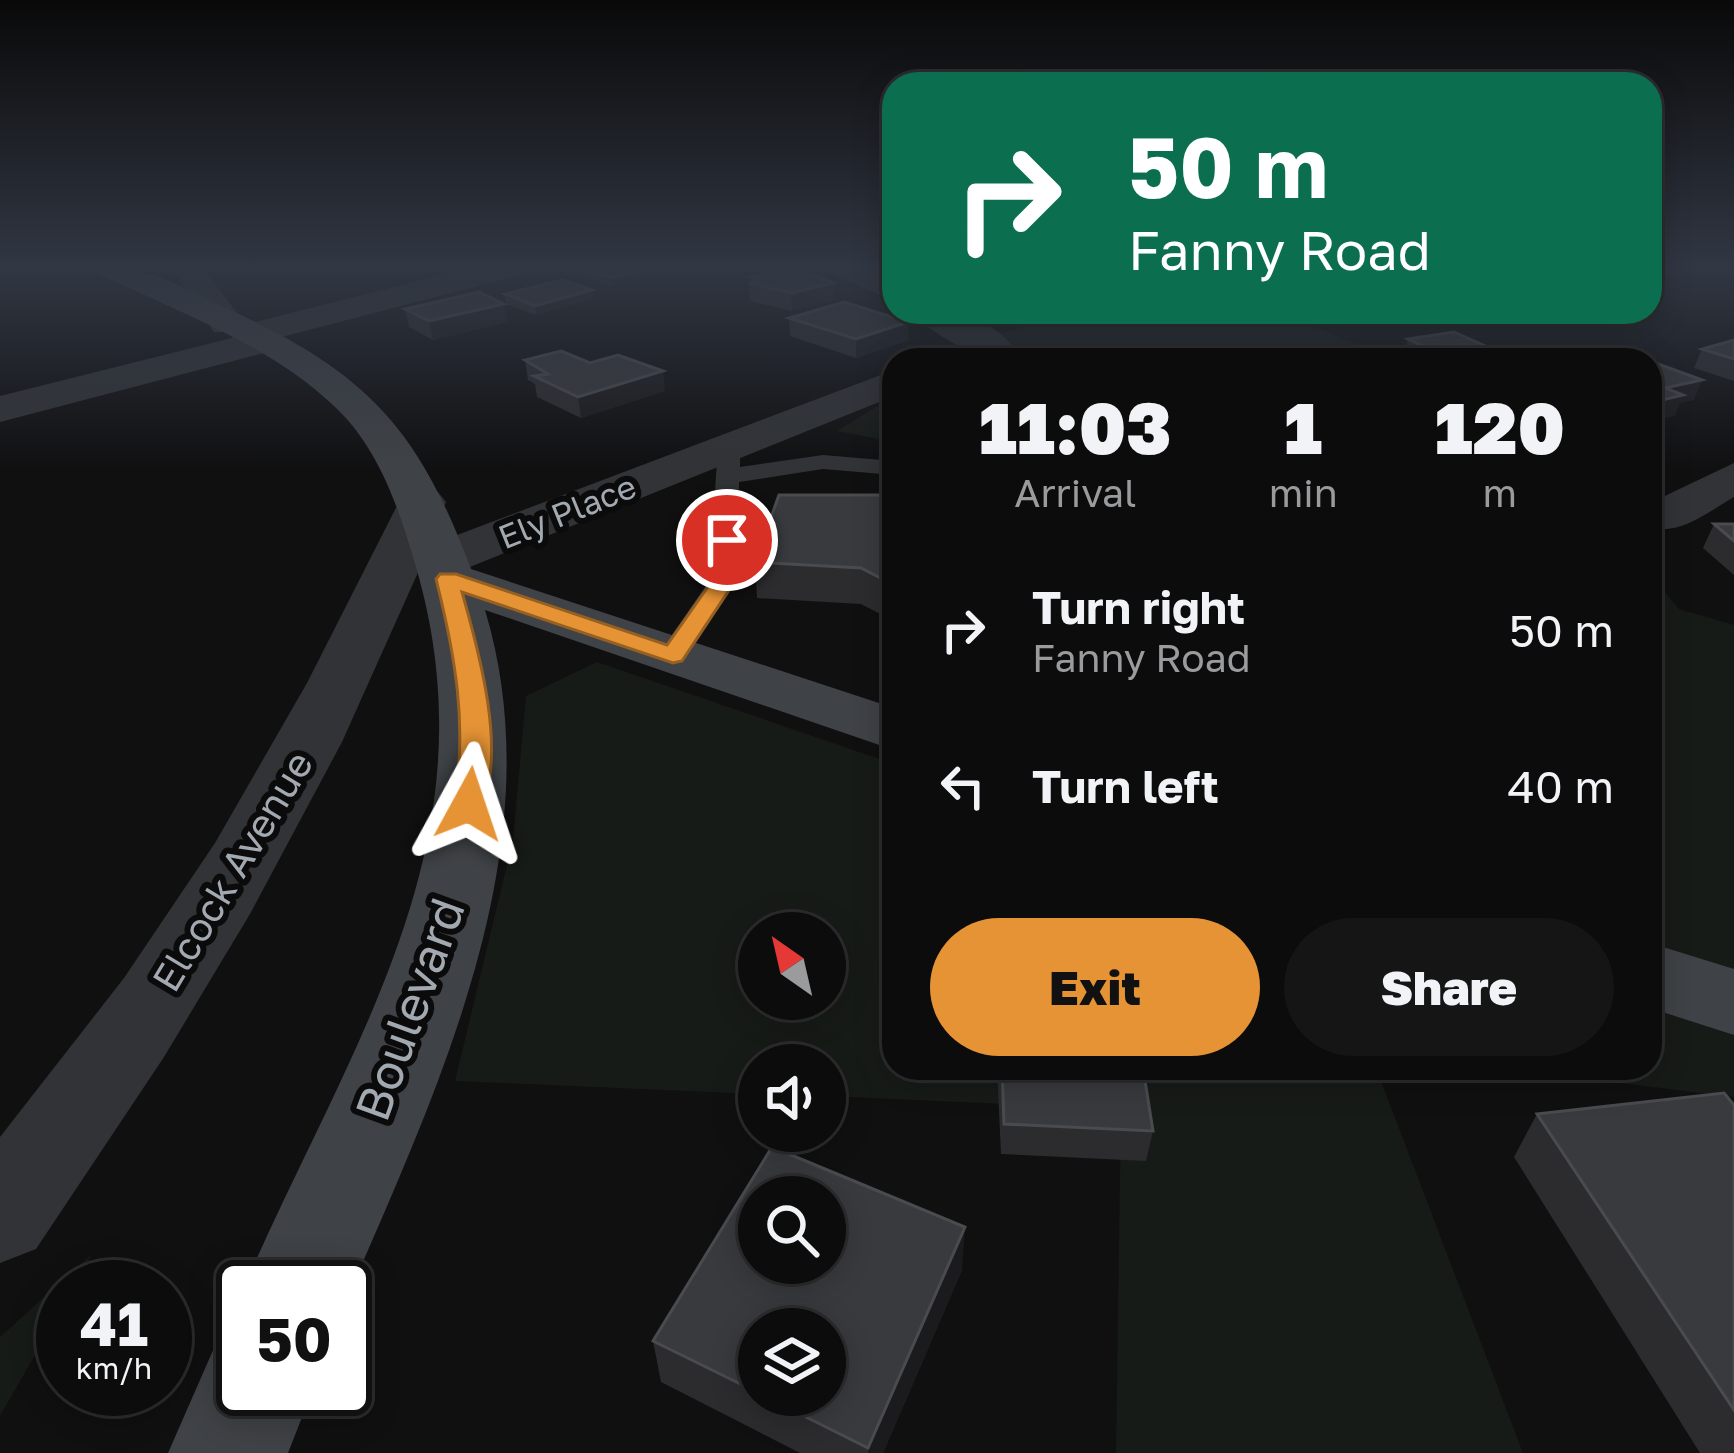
<!DOCTYPE html>
<html lang="en">
<head>
<meta charset="utf-8">
<style>
  :root { --surface:#0c0c0d; --page:#151516; --text:#f1f3f6; --muted:#9a9b9d; --line:#2c2c2e; --accent:#e59335 }
  body { margin:0; font-family:"Golos Text",sans-serif; background:var(--page); color:var(--text); height:100vh; display:flex; flex-direction:column; font-size:45px; white-space:nowrap }
  * { box-sizing:border-box; margin:0 }
  p { font-size:39px; color:var(--muted) }
  .icon { flex:none; width:66px; height:66px; fill:none; stroke:currentColor; stroke-width:2; stroke-linecap:round; stroke-linejoin:round }
  .map { position:relative; flex:1; overflow:hidden }
  .drawer { position:absolute; left:882px; top:348px; width:780px; height:732px; display:flex; flex-direction:column; background:var(--surface); border-radius:36px; box-shadow:0 6px 30px #0003,0 0 0 3px var(--line) }
  .drawer>* { flex:none }
  .hud { position:absolute; left:882px; top:72px; width:780px; height:252px; border-radius:36px; box-shadow:0 6px 30px #0003,0 0 0 3px var(--line); background:#0b6e4f; color:#fff; overflow:hidden }
  .needle { width:78px; rotate:326deg }
  .tools { position:absolute; left:738px; top:912px; display:grid; gap:24px }
  .tools a { display:grid; place-items:center; width:108px; height:108px; border-radius:50%; background:var(--surface); box-shadow:0 6px 30px #0003,0 0 0 3px var(--line); font-size:60px }
  .speed { position:absolute; left:36px; top:1260px; display:flex; gap:24px; font-size:60px; font-weight:700; text-align:center }
  .speed>* { display:grid; place-content:center; width:156px; height:156px; border-radius:50%; background:var(--surface); box-shadow:0 6px 30px #0003,0 0 0 3px var(--line); line-height:1 }
  .speed small { font-size:30px; font-weight:400 }
  .speed .limit { border:6px solid #111; border-radius:18px; background:#fff; color:#111 }
  .pin { position:absolute; display:grid; place-items:center; width:102px; height:102px; color:#fff; margin:-51px; border:6px solid #fff; border-radius:50%; box-shadow:0 3px 12px #0007 }
  .me { position:absolute; width:132px; margin:-66px; rotate:5deg; stroke-linejoin:round; filter:drop-shadow(0 0 9px #0008) }
  .turn { display:flex; align-items:center; gap:42px; height:252px; padding:0 48px; font-size:54px }
  .turn .icon { width:156px; height:156px; stroke-width:2.5 }
  .turn b { display:block; font-size:84px; line-height:102px }
  .eta { display:flex; justify-content:space-evenly; align-items:center; height:204px; text-align:center }
  .eta b { font-size:72px; font-weight:800; line-height:84px }
  .button { display:flex; gap:24px; margin-top:auto; padding:24px 48px }
  .button a { flex:1; height:138px; border-radius:72px; background:var(--accent); color:#111; font-size:48px; font-weight:800; line-height:138px; text-align:center }
  .button a+a { background:var(--page); color:var(--text) }
  ul { padding:0; list-style:none }
  li { display:flex; align-items:center; gap:36px; height:156px; padding:0 48px }
  li div { flex:1 }
  li b { display:block; font-size:45px }
  li em { font-style:normal }
  .map>svg:first-child { display:block }
</style>
</head>
<body>
<div class="map">
<svg width="1734" height="1453" viewBox="0 0 1734 1453">
  <rect width="100%" height="100%" fill="#101011"/>
  <!-- green -->
  <path fill="#171b17" fill-rule="evenodd" d="M1077 312H1277L1396 360H952L991 336Z
    M894 396V442L837 431Z
    M1650 575 1679 609 1734 625V1097L1501 1068H1650Z
    M597 662 894 764V1068H1376L1523 1453H1116L1121 1109 825 1096V1065H759V1094L455 1081 513 840 526 696ZM759 933H825V999H759Z
    M92 1254 74 1287H63V1306L0 1416V1337Z"/>
  <g fill="none" stroke-linecap="round" stroke-linejoin="round">
    <!-- service -->
    <path fill="#313336" fill-rule="evenodd" d="M729 439 740 446V467L823 455 894 461V475L823 469 739 482 737 581 684 661H662L658 655 709 581 718 446Z"/>
    <!-- minor -->
    <path fill="#313336" fill-rule="evenodd" d="M478 266H532L527 273 278 338 275 350 0 422V396L232 338 235 327Z
      M825 266H867L894 278V301L830 273Z
      M913 312C948 312 991 316 1013 347L1007 355C980 362 930 334 913 312Z
      M894 370V396L460 571 441 576 420 568 342 742 250 914 164 1057 36 1249 0 1263V1137L124 978 215 843 307 683 404 492 421 487 438 492 446 502 428 546Z
      M1734 463V497C1708 512 1681 535 1650 528V503Z"/>
    <!-- tertiary -->
    <path fill="#313336" fill-rule="evenodd" d="M170 266H202L245 324 240 332H214Z"/>
    <!-- secondary -->
    <path fill="#3f4246" fill-rule="evenodd" d="M93 266C144 265 177 284 222 306 363 371 416 422 471 569L894 708V750L485 610C556 845 437 1090 345 1303V1287H244C351 1041 500 838 413 557 397 503 377 446 334 406 269 344 177 312 98 273Z
      M1650 943 1734 969V1035L1650 1008Z
      M243 1336V1389H313L288 1453H168L214 1348Z"/>
  </g>
  <!-- wall -->
  <path fill="#2c2c2f" fill-rule="evenodd" d="M593 266H660L661 273 611 286 584 277 583 268Z
    M751 277 834 283V300L792 311 750 301 749 283H751Z
    M505 294 593 299 536 315 506 304Z
    M504 304 507 322 433 340 409 327 405 309Z
    M1423 312H1486L1454 321Z
    M789 318 908 322V340L856 358 790 336Z
    M1408 339 1489 359 1430 360 1406 349Z
    M1734 340V381L1694 368 1702 349Z
    M525 360 590 363 665 391 581 418 537 397 535 384 528 380Z
    M894 495V621L861 604 757 598 755 562Z
    M1714 524H1734V575L1703 548Z
    M997 1068H1143L1153 1131 1146 1161 1001 1154Z
    M1734 1105V1453H1700L1514 1157 1537 1114Z
    M962 1270 883 1453H800L661 1382 653 1341ZM759 1329 825 1395H759Z"/>
  <!-- shaded-wall -->
  <path fill="#1b1b1d" d="M656 266H660L661 273 611 286 610 278Z
    M708 266H733L708 272Z
    M834 283V300L792 311 791 293Z
    M592 290 593 299 536 315 535 306Z
    M504 304 507 322 433 340 429 321Z
    M1457 312H1486L1454 321Z
    M908 322V340L856 358V339Z
    M1492 349 1489 359 1443 360 1445 356Z
    M663 371 665 391 581 418 578 397Z
    M1702 380 1694 400 1680 403 1675 416 1650 422V412L1654 402 1665 388Z
    M965 1227 962 1270 883 1453H868V1448Z"/>
  <!-- building -->
  <path fill="#393a3d" stroke="#494b4f" stroke-width="3" fill-rule="evenodd" d="M593 266H656L610 278 583 268Z
    M792 268 834 283 791 293 749 283 760 281 751 277Z
    M562 280 592 290 535 306 505 294Z
    M479 292 504 304 429 321 405 309Z
    M844 302 908 322 856 339 789 318Z
    M1454 332 1492 349 1445 356 1408 339Z
    M1734 340V359L1702 349Z
    M561 351 590 363 618 355 663 371 578 397 534 376 548 374 525 360Z
    M1650 361 1702 380 1665 388 1683 395 1654 402 1650 401Z
    M779 495H894V585L861 568 755 562Z
    M1714 524H1734V541Z
    M1002 1068H1143L1153 1131 1004 1124Z
    M1724 1093 1734 1105V1410L1537 1114Z
    M772 1147 965 1227 868 1448 762 1395H825V1329H759V1393L653 1341ZM759 1197H825V1263H759Z"/>
  <!-- sky -->
  <linearGradient id="sky" x2="0" y2="1"><stop stop-color="#090909"/><stop offset="0.57" stop-color="#313743"/><stop offset="1" stop-color="#313743" stop-opacity="0"/></linearGradient>
  <rect width="1734" height="469" fill="url(#sky)"/>
  <!-- route -->
  <path fill="#e59335" stroke="#956022" stroke-width="3" d="M727 534 737 540 735 581 682 661 673 663 462 592C478 648 509 757 479 811H458L454 804C468 726 455 655 436 579L440 574H456L667 645 712 581 716 540Z"/>
  <g text-anchor="middle" dominant-baseline="central" stroke-width="12" stroke-linejoin="round" paint-order="stroke">
    <!-- far-street labels -->
    <g font-size="33" fill="#a2a9b1" stroke="#0b0b0c">
      <text transform="translate(567 511) rotate(-22)">Ely Place</text>
    </g>
    <!-- street labels -->
    <g font-size="39" fill="#a2a9b1" stroke="#0b0b0c">
      <text transform="translate(232 871) rotate(-59)">Elcock Avenue</text>
    </g>
    <!-- near-street labels -->
    <g font-size="48" fill="#a2a9b1" stroke="#0b0b0c">
      <text transform="translate(409 1009) rotate(-70)">Boulevard</text>
    </g>
  </g>
</svg>
<div class="tools">
<a><svg class="needle" viewBox="-14 -14 28 28"><path d="M0-13l5 13h-10z" fill="#e53935"/><path d="M0 13l5-13h-10z" fill="#9a9b9d"/></svg></a>
<a><svg class="icon" aria-label="sound" viewBox="0 0 24 24"><path d="M4 9h4l5-4v14l-5-4H4zM17 9q2 3 0 6"/></svg></a>
<a><svg class="icon" aria-label="search" viewBox="0 0 24 24"><circle cx="10" cy="10" r="6"/><path d="M15 15l6 6"/></svg></a>
<a><svg class="icon" aria-label="layers" viewBox="0 0 24 24"><path d="M12 4l9 5-9 5-9-5zM3 14l9 5 9-5"/></svg></a>
</div>
<div class="speed"><div>41<small>km/h</small></div><div class="limit">50</div></div>
<div class="pin" style="left:727px;top:540px;background:#d93025"><svg class="icon" aria-label="arrive" viewBox="0 0 24 24"><path d="M6 21V4h12l-3 4 3 4H6"/></svg></div>
<svg class="me" style="left:469px;top:804px" viewBox="-20 -20 40 40"><path d="M0-17L14 15 0 8-14 15z" fill="#e59335" stroke="#fff" stroke-width="4"/></svg>
<div class="hud">
<div class="turn"><svg class="icon" aria-label="right" viewBox="0 0 24 24"><path d="M7 20v-9h11M14 6l5 5-5 5"/></svg><div><b>50 m</b>Fanny Road</div></div>
</div>
<section class="drawer">
<div class="eta">
<div><b>11:03</b><p>Arrival</p></div>
<div><b>1</b><p>min</p></div>
<div><b>120</b><p>m</p></div>
</div>
<ul>
<li><svg class="icon" aria-label="right" viewBox="0 0 24 24"><path d="M7 20v-9h11M14 6l5 5-5 5"/></svg><div><b>Turn right</b><p>Fanny Road</p></div><em>50 m</em></li>
<li><svg class="icon" aria-label="left" viewBox="0 0 24 24"><path d="M17 20v-9H6M10 6l-5 5 5 5"/></svg><div><b>Turn left</b></div><em>40 m</em></li>
</ul>
<div class="button"><a>Exit</a><a>Share</a></div>
</section>
</div>
</body>
</html>
